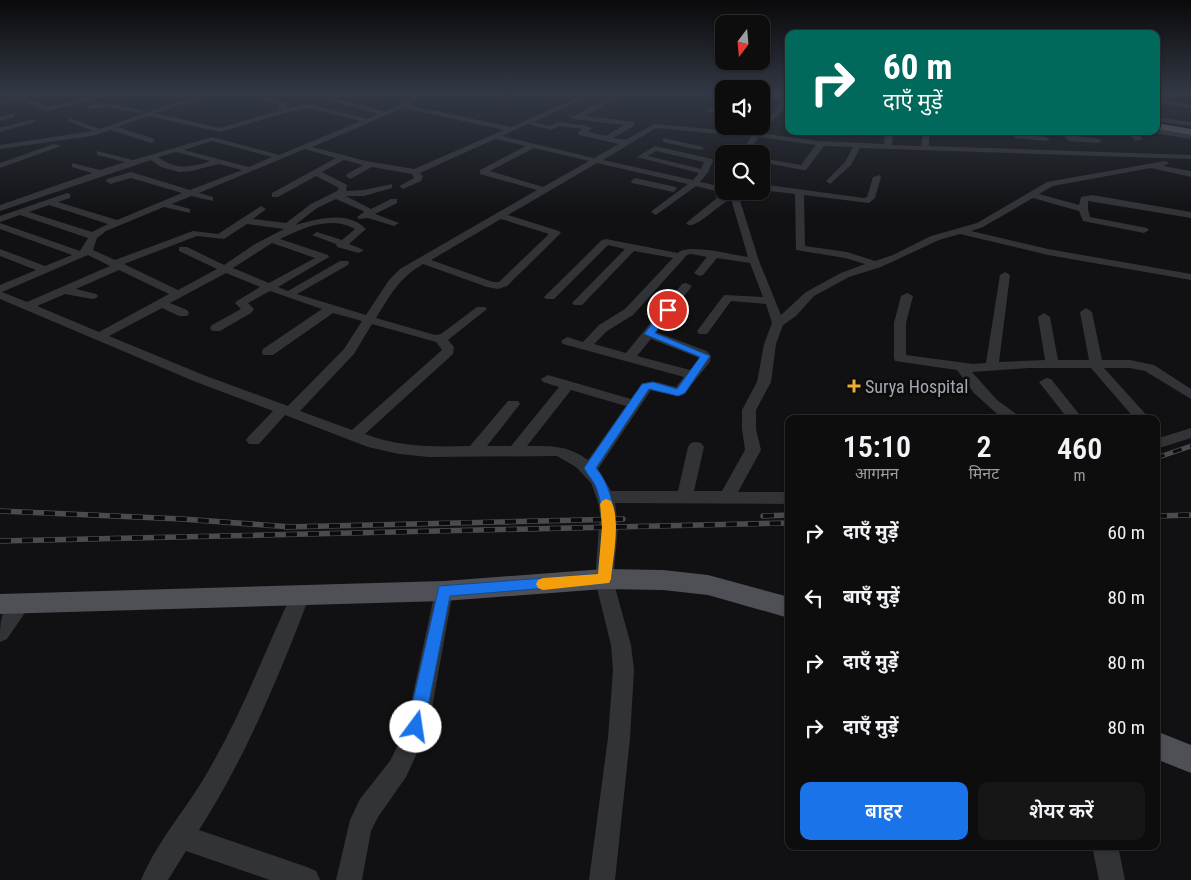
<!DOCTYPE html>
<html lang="hi">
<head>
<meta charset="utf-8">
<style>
  :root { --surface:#0d0d0e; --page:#161617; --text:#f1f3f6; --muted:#9a9c9e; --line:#2d2d2e; --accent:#1a73e8 }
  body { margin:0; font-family:"Roboto Condensed","Noto Sans Devanagari",sans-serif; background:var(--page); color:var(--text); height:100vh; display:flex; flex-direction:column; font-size:19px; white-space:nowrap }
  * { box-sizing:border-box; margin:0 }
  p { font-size:16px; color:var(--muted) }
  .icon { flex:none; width:28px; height:28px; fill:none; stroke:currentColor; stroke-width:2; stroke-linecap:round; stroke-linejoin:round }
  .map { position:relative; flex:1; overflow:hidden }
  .panel { position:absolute; left:785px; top:415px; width:375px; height:435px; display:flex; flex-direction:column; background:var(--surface); border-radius:10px; box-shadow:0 1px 4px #0004,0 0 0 1px var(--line) }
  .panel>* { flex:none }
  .top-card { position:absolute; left:785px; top:30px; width:375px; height:105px; border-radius:10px; box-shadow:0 1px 4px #0004,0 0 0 1px var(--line); background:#00695c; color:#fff; overflow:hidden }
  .needle { width:32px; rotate:196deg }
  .tools { position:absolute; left:715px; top:15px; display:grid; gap:10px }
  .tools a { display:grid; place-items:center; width:55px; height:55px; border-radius:10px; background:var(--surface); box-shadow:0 1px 4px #0004,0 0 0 1px var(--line); font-size:25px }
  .pin { position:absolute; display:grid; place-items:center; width:42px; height:42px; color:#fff; margin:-21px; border:2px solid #fff; border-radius:50%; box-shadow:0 1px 5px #0007 }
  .me { position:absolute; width:55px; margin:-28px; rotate:14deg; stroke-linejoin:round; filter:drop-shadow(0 0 4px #0008) }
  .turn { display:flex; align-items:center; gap:18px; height:105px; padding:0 15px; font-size:22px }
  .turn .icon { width:65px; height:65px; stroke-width:2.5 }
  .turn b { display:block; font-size:35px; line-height:42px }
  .eta { display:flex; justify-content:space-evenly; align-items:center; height:85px; text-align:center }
  .eta b { font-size:30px; font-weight:600; line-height:35px }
  .primary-button { display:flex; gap:10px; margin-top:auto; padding:10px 15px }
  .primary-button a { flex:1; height:58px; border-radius:10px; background:var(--accent); color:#fff; font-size:20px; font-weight:600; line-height:58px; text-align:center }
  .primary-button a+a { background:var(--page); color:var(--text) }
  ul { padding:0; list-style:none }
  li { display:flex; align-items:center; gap:15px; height:65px; padding:0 15px }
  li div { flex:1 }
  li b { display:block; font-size:19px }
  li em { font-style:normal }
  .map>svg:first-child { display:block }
</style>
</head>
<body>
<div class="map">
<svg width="1191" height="880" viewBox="0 0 1191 880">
  <rect width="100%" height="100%" fill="#111113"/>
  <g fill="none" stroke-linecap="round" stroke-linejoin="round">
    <!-- minor -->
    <path fill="#323337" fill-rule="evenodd" d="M113 92H122L47 111 18 99 0 104V100L18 95 48 107Z
      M212 92H220L155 113 220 128 281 110 278 107 280 105 236 92H245L287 103 286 107 288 108 308 104 367 119 378 114 302 92H310L328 96 358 92 357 93 336 98 385 112 423 92H430L408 105 511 127 591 92H598L534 122 550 126 558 122 588 126 592 128 588 132 606 136 624 125 573 119 570 117 577 115 617 92H623L622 95 585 116 634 122V126L613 138 625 140 655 124 754 133 783 101 761 99V95L789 97V103L761 133 818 141 884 144 885 131H893L892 145 921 146 923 134 921 131H929V146L1191 155V159L860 148 851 165 830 184 826 181 845 162 853 147 824 146 806 170H803L761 162V158L801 165 816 145 758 137 748 154H740L751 137 656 128 603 160 693 180 699 173 637 157 655 146 712 159 713 161 708 172 700 182 724 187V191L727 192 724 193 696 186 656 215 651 212 653 210 688 184 597 163 508 215 559 231 561 233 507 286 498 289 487 287 423 264C399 278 391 294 376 318L435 335 441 334 477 307H485L487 309 448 340 454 347 453 354 365 434C399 447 434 447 470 446L508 401H518L520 404 487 446H511L559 387 543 382 541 379 548 375 631 399C647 375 651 381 676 387L684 377 563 344 561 341 567 337 583 342 599 325 625 309 673 258 634 251 582 305H574L572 303 574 301 625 249 608 245 554 299H546L544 297 602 240 606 239 678 253C687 243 733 255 748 257L731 199C719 204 699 227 688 225L686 223 717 198 729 193V191H737L759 261 781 315 806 292 841 273 865 264 845 258 796 250 795 194 761 190V184L864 198 867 197 873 177 880 175 881 177 875 198 869 203 804 195 805 246 847 252 875 261 893 255 931 236 977 223 1047 182 1165 161 1169 163 1163 166 1191 171V177L1151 168 1053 186 1039 194 1079 205 1081 197 1092 195 1191 212V218L1088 201V209L1090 217 1147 228 1149 230 1144 233 1083 221 1079 211 1033 198 983 227 971 231 1048 249 1191 274V280L1048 255 960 234 939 240 881 267 849 277 814 296 796 316 783 325 776 344 771 382 756 410V429L761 450 738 492H789V504L615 503 618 527 613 580 631 645 634 670 630 738 615 880H589L608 738 613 670 611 645 595 580 600 514 598 502 591 483 576 467 557 456 429 457 399 454 368 447 285 415 259 444H249L246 440 249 436 273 411 196 382 0 299V285L36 270 0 256V249L45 266 72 255 0 229V223L80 251 88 238 20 215 0 222V216L67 193 70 194V198L58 202 117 220 182 193 131 178 110 184 106 181 107 179 131 172 190 190 242 170 219 164 191 171 179 172 161 167 151 160 0 211V205L92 173 72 167V163L100 170 125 162 97 155V151L133 160 212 137 279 155 361 121 308 108 288 112 220 132 148 116 118 127 154 139 155 141 151 143 111 130 92 136 0 149V145L93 131 68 121V119H72L100 129 156 109ZM403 108 504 130 414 169 366 161 312 147ZM528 124 551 130 559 126 582 129 578 133 579 135 619 144 594 158 502 136ZM495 139 526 146 480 170V174L537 190 400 269 389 280 366 315 297 294 348 265 349 263 348 261H340L288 291 278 287 329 257 328 255 280 239C302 228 331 215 355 229L342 240 317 232 312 235 336 244 337 247 359 253 364 250 349 244 366 229C347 210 318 219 295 225L317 208 336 199 363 211 364 212 357 217 359 219 368 218 394 226 399 223 375 214 397 203V199H391L371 209 346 196H364L392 188V184L364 190 346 191 347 185 322 172 344 160 363 165 347 174 346 176 350 179 372 167 412 174 414 178 399 186 403 189 421 181 423 176 420 173ZM212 141 272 157 249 167 184 150ZM534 148 589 161 543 187 490 171ZM305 149 336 158 272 193V197H278L316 176 339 188 337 191 311 204 286 223 253 219 266 209 261 206 218 234 193 231 115 260 93 250 97 238 106 231 164 207 190 213V209L172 204 191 196 213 201V197L199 193ZM656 151 704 162 701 169 648 156ZM176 152 210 161C191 168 175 170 158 157ZM49 205 108 224 92 232 29 212ZM501 219 549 234 499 282H493L431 260ZM247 224 284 229 255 244 224 265 187 247H179V251L217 269 178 290 124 264 197 236 224 239ZM272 243 315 258 269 283 233 268ZM691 254 707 257 694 273 699 276 703 275 717 258 750 263 763 297 724 295 697 331 699 334H707L731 301 766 304 772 323 764 344 757 382 742 410V429L745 450 722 491H694L704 447 701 443 696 442 691 443 688 447 678 491H611L598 469 651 390 678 396 683 395 710 362 711 356 707 351 656 332 692 286 686 283 682 284 626 353 594 344 607 331 633 315 687 255ZM88 255 110 266 27 302 2 292ZM119 270 169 294 99 332 37 306 65 294 92 299 96 298 98 296 96 294 76 289ZM226 273 260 287 237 301 235 303 241 309 212 325 210 328 212 331H220L251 313 254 309 248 303 270 291 322 309 263 349 262 352 263 355H273L333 313 362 321 344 349 288 406 206 376 109 336 162 308 179 316H187L189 313 187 310 170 303ZM372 324 436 342 442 350 352 430 300 411 354 354ZM651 339 697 357 699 359 690 370 637 356ZM571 390 626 406 588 460C567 445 552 446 527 446Z
      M686 92H693L688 95 686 94Z
      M1156 98 1191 105V109L1156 102Z
      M107 103 143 111 140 113 107 107 88 109 85 107 94 104Z
      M709 108 724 110V114L707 111V109Z
      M12 114 14 115V117L0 121V117Z
      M1156 117 1191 122V126L1156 121Z
      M33 119 35 120V122L0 132V128Z
      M1156 129 1191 135V139L1153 133Z
      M1004 131 1046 137 1050 139 1046 141 1016 138Z
      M1068 131C1079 141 1091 134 1102 141L1098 143 1069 141 1060 132Z
      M1126 131H1134L1143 139 1136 141Z
      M663 138 700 146 704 148 700 150 663 142Z
      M54 144 61 146 0 168V163Z
      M635 178 676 187 677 189 673 192 632 183 631 181Z
      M1005 272 1010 275 999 362 1045 360 1038 317 1044 313 1050 317 1058 360H1089L1080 312 1086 308 1092 312 1102 360H1130L1154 365 1191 389V399L1145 371 1130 368H1104L1150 419H1135L1091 368H1029L972 372 997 400 1023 419H1004L995 412 974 393 957 370 895 361 894 358V323L901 296 907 293 913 296 906 323V355L973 364 986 363 1000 275Z
      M1046 378 1051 379 1083 419H1068L1039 382Z
      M1191 428V438L1156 449V439Z
      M444 583 451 585 453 591 431 713 423 740 406 777 378 817 371 831 362 880H336L350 820 360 799 390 761 402 737 409 713 435 591 437 585Z
      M301 587 308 589 310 595C279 676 246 757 199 830L307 867 316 871 320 880H270L186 851 168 880H141C158 839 190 805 211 766 244 709 266 648 294 589Z
      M21 596 28 598 31 604 7 639 0 642C0 623 0 603 21 596Z
      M1092 846H1118L1125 880H1099Z"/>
    <!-- major -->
    <path fill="#4e5056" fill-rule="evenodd" d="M604 569 663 570 708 575 789 597V618L708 595 663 590 604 589 444 601 0 614V594L444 581Z
      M1156 731 1191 745V773L1156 759Z"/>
    <!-- highway -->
    <path fill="#5e6168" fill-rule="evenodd" d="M1156 123 1191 129V135L1156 129Z"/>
    <defs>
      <path id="rail-far1" d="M1156 458 1191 446"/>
      <path id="rail" d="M0 511 182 519 292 527
        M763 516 789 515
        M1156 516 1191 515
        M285 527 623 519
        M0 541 789 523"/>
    </defs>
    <!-- rail-far1 casing -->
    <use href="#rail-far1" stroke="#494b50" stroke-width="5"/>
    <!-- rail casing -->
    <use href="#rail" stroke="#494b50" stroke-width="5.5"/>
    <!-- rail-far1 -->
    <use href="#rail-far1" stroke="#0c0c0d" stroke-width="3" stroke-dasharray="9" stroke-linecap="butt"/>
    <!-- rail -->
    <use href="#rail" stroke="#0c0c0d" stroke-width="4" stroke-dasharray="11" stroke-linecap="butt"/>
  </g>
  <!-- sky -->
  <linearGradient id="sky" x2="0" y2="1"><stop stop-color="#09090a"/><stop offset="0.43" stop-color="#323844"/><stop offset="1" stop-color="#323844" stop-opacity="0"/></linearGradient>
  <rect width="1191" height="215" fill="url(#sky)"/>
  <!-- route -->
  <path fill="#1a73e8" stroke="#114b97" d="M668 307 672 310 655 333 710 356 685 393 678 396 649 389 596 468C622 500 614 541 611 579L609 583 450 596 424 727 422 733 416 735 410 733 407 727 439 586 598 574C601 545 607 512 595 485 592 479 587 474 584 468L642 384 653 382 677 389 700 357 644 334 665 308Z"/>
  <!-- slow -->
  <path fill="#f59e0b" d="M606 499 611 501C621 519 613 558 611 579L609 583 543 590 538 588 536 584 538 580 543 578 598 574 602 527 600 504 602 501Z"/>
  <!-- markers -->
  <path fill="#ebae31" stroke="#0c0c0d" stroke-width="2" d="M851.5 378.5h5v5h5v5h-5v5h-5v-5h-5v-5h5z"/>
  <g text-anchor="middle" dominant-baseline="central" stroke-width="5" stroke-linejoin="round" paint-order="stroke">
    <!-- poi labels -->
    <g font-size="18" fill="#a3a8b3" stroke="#0c0c0d" text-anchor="start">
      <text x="865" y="386">Surya Hospital</text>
    </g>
  </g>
</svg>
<div class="tools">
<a><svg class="needle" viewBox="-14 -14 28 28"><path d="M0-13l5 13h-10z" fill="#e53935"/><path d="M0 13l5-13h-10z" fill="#9a9c9e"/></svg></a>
<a><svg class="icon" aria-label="sound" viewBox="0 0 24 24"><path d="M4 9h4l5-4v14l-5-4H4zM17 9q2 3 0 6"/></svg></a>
<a><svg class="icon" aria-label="search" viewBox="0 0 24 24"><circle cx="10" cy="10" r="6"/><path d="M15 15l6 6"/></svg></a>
</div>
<div class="pin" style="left:668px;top:310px;background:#d93025"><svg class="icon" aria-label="arrive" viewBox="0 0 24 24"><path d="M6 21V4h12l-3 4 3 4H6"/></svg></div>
<svg class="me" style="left:416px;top:727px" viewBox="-20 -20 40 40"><circle r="19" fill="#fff"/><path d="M0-13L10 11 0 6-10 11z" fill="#1a73e8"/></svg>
<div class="top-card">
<div class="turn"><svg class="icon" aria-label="right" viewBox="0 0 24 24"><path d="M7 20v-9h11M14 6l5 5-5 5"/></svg><div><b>60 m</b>दाएँ मुड़ें</div></div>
</div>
<section class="panel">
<div class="eta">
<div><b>15:10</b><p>आगमन</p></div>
<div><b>2</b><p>मिनट</p></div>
<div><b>460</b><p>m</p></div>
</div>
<ul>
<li><svg class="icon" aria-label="right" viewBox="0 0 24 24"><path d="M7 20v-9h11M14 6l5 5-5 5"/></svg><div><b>दाएँ मुड़ें</b></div><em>60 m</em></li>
<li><svg class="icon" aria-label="left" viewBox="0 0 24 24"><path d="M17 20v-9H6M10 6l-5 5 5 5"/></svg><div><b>बाएँ मुड़ें</b></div><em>80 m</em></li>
<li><svg class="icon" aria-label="right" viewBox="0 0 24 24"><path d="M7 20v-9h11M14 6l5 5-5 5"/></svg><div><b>दाएँ मुड़ें</b></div><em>80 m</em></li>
<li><svg class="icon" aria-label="right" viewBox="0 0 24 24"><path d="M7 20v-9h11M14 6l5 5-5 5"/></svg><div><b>दाएँ मुड़ें</b></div><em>80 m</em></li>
</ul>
<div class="primary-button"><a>बाहर</a><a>शेयर करें</a></div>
</section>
</div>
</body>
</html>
